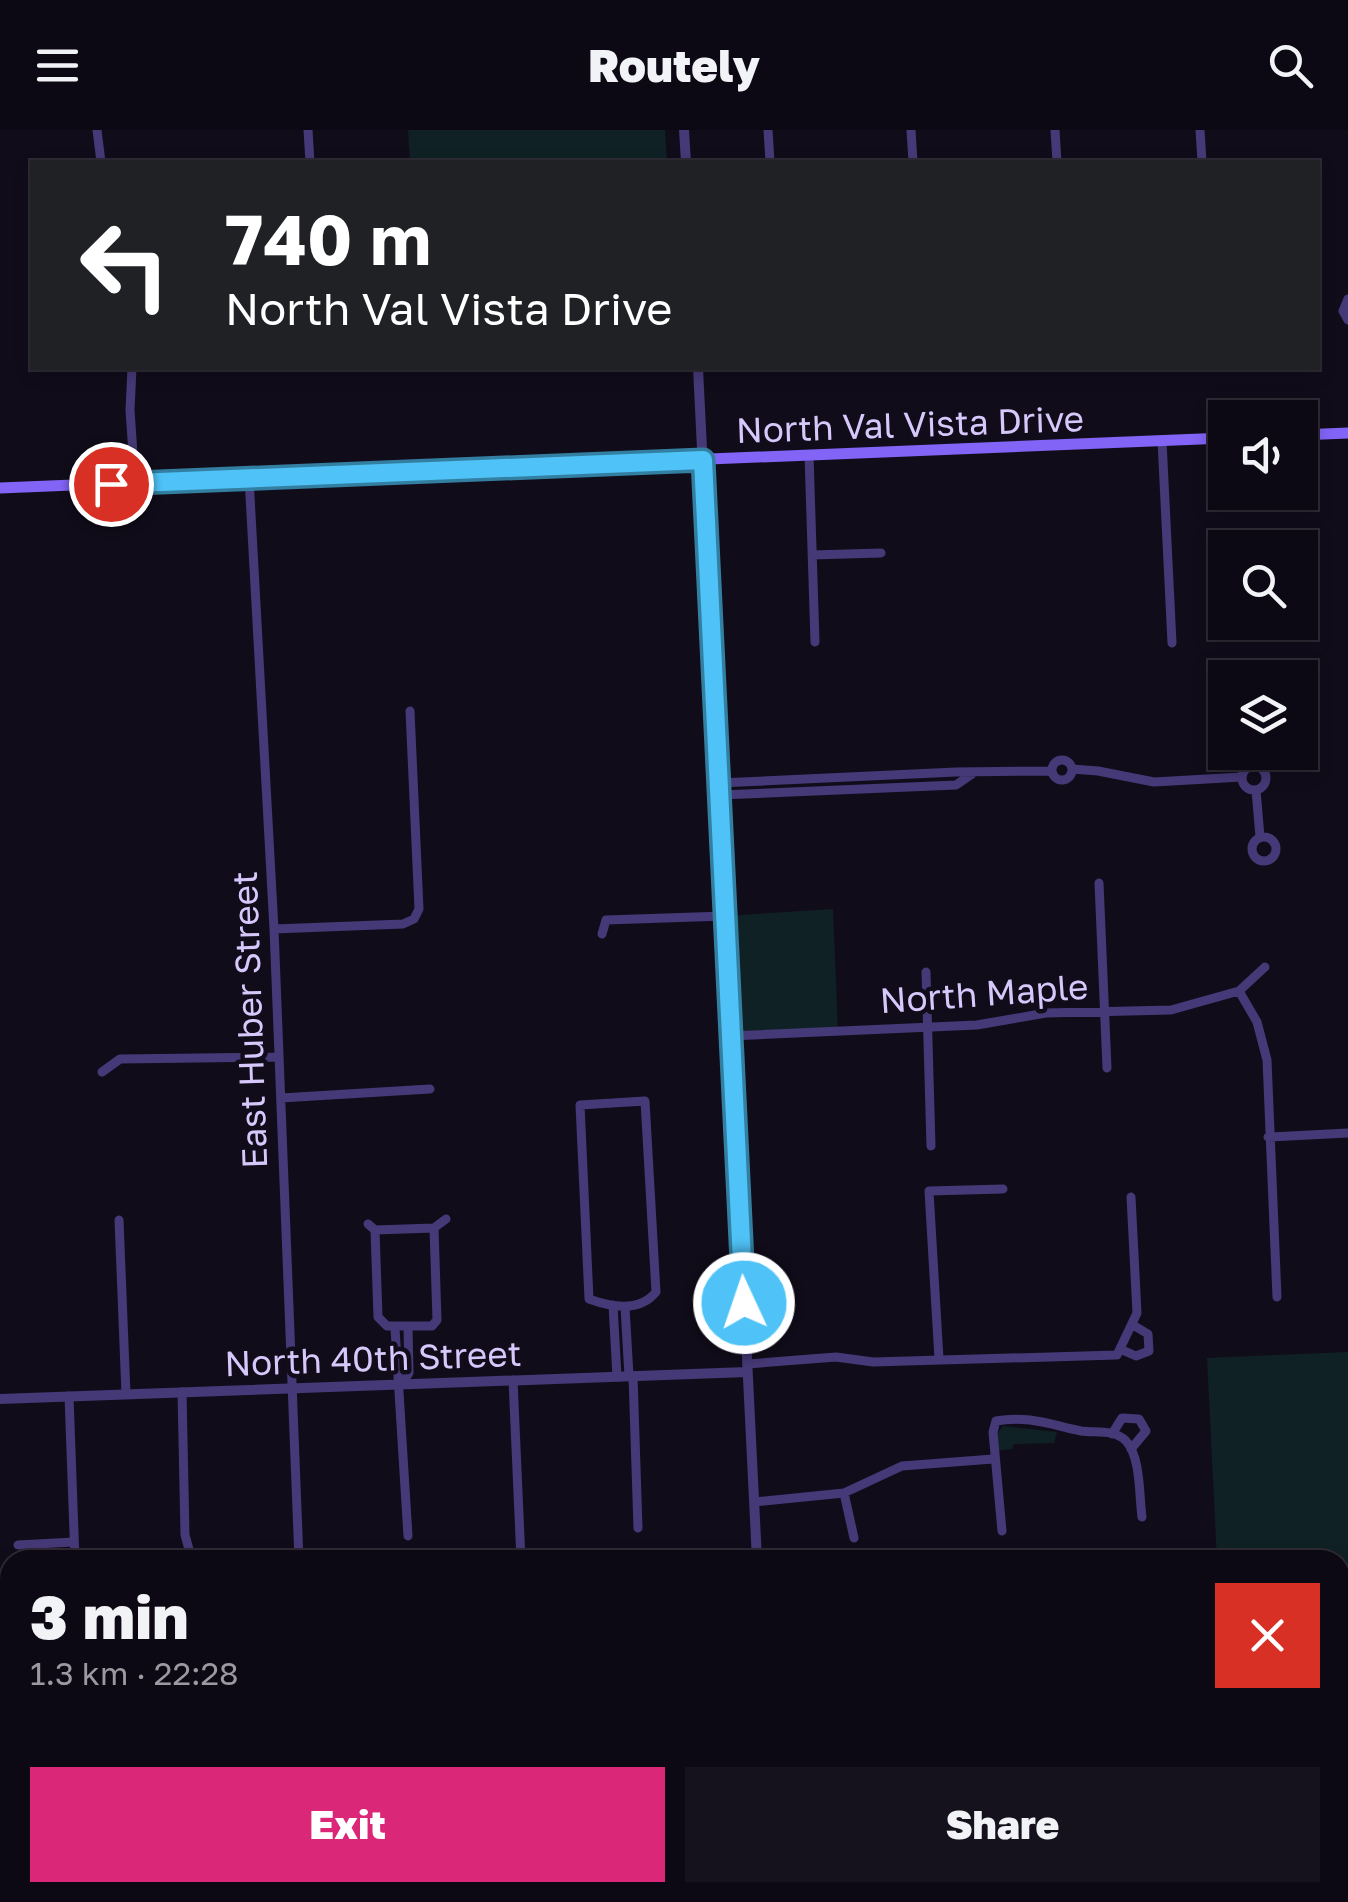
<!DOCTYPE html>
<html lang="en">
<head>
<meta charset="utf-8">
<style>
  :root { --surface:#0d0914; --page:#16121d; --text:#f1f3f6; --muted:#9a9aa0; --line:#2d2a34; --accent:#db2777 }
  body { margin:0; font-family:"Golos Text",sans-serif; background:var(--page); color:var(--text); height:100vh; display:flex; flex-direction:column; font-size:38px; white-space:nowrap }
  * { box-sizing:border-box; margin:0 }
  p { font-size:32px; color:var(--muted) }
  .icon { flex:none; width:55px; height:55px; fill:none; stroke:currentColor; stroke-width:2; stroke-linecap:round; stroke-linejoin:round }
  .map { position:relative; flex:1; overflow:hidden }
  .side { position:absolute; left:0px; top:1420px; width:1350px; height:352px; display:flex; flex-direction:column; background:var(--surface); border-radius:30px 30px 0 0; box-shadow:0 5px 15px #0003,0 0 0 2px var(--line) }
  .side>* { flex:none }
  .guide { position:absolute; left:30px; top:30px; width:1290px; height:210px; border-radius:0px; box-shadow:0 5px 15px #0003,0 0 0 2px var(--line); background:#202124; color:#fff; overflow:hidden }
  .fabs { position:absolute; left:1208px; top:270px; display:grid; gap:20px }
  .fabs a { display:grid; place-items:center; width:110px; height:110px; border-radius:0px; background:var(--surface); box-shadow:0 5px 15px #0003,0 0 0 2px var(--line); font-size:50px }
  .pin { position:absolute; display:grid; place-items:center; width:85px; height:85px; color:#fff; margin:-42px; border:5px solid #fff; border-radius:50%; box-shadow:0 2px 10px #0007 }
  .me { position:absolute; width:110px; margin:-55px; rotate:357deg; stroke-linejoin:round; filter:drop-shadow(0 0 8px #0008) }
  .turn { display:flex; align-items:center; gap:35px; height:210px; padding:0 30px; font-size:45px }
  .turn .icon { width:130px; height:130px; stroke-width:2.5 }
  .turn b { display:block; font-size:70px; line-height:85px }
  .round { display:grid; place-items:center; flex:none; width:105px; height:105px; border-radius:0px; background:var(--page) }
  .head { display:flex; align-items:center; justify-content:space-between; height:170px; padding:0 30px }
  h1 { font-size:60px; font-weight:800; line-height:75px }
  .primary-button { display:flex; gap:20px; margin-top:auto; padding:20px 30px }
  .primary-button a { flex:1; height:115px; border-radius:0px; background:var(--accent); color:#fff; font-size:40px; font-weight:800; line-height:115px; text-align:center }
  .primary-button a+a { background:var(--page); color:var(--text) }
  header { display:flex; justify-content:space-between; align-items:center; height:130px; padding:0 30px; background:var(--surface); font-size:45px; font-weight:800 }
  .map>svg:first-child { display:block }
</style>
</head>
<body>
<header><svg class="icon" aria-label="menu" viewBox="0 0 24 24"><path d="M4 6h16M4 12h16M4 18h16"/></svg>Routely<svg class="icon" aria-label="search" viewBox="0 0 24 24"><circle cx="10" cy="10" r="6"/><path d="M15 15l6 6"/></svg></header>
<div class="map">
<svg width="1348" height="1772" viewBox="0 0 1348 1772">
  <rect width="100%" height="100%" fill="#110c1a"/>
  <!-- green -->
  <path fill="#0f2124" d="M408 0H665L667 32H410Z
    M833 779 838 901 731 906 725 786Z
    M1348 1222V1772H1233V1763L1340 1762V1430H1217L1207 1228Z
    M1003 1296 1057 1302 1054 1313 1014 1314 1012 1319 996 1321 998 1302Z
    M311 1763V1762L428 1763 427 1772H312Z"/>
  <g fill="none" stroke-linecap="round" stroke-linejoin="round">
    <!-- minor -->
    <path stroke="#463977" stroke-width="9" d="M97 0 101 32
      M308 0 310 32
      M768 0 770 32
      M911 0 913 32
      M1055 0 1057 32
      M1200 0 1202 32
      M1348 169 1343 181 1348 190
      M132 238 130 280 135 353
      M1162 311 1172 513
      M809 325 815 512
      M249 348 274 799 299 1430
      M812 425 881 423
      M1052 640a10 10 0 1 1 20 0a10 10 0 1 1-20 0Z
      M1242 648a12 12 0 1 1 24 0a12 12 0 1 1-24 0Z
      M1072 639 1098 641 1154 652 1242 647
      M719 653 956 642 1051 641
      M1256 660 1260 707
      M720 665 956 655 972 644
      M1252 719a12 12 0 1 1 24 0a12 12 0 1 1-24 0Z
      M1099 753 1107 938
      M274 799 403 794 414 789 419 779 410 581
      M602 804 606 790 725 786
      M926 842 931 1016
      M1239 861 1257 892 1267 930 1277 1167
      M731 906 977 895 1046 883 1171 880 1239 861 1265 837
      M102 942 120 929 279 927
      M281 968 430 959
      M645 971 656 1162C640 1182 611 1177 589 1169L580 975Z
      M1268 1007 1348 1003
      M119 1090 126 1264
      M368 1094 375 1100 378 1187 387 1196H432L437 1190 434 1098 446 1089
      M375 1100 434 1098
      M613 1175 617 1247
      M625 1177 629 1246
      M395 1198 408 1406
      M1120 1219 1136 1226 1149 1221 1148 1204 1133 1195
      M939 1229 929 1061 1003 1059
      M747 1234 836 1227 873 1232 1117 1225 1137 1183 1131 1067
      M633 1246 638 1398
      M513 1250 521 1430
      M401 1255 409 1243 408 1198
      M182 1262 185 1405 192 1430
      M69 1266 75 1430
      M1112 1304 1122 1288 1139 1289 1146 1301 1131 1319
      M844 1363 854 1408
      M754 1372 844 1363 902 1336 993 1329
      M1002 1401 993 1302 996 1291C1027 1285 1052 1295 1081 1301 1096 1303 1114 1299 1126 1311 1141 1327 1139 1366 1142 1387
      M18 1415 74 1412
      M0 1522 10 1521
      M999 1762 1014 1772
      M773 1768 855 1762
      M238 1772H252
      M523 1772 751 1762"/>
    <!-- tertiary -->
    <path stroke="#463977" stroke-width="10" d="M684 0 686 32
      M698 238 757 1430
      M0 1269 747 1242
      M773 1762 774 1772"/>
    <!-- secondary -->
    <path stroke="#8264f6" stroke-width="11" d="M1300 305 1348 303
      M0 358 1225 308"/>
  </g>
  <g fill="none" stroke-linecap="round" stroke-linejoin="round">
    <defs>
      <path id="route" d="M111 354 703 330 744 1173"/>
    </defs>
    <!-- route casing -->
    <use href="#route" stroke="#337fa1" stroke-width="25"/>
    <!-- route -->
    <use href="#route" stroke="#4fc3f7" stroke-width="18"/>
  </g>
  <g text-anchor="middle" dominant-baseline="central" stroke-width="9" stroke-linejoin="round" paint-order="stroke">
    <!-- street labels -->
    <g font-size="35" fill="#d7c8fc" stroke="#110c1a">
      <text transform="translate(910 294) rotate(-2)">North Val Vista Drive</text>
      <text transform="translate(984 863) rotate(-4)">North Maple</text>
      <text transform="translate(249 890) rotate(-92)">East Huber Street</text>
      <text transform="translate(373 1228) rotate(-2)">North 40th Street</text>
    </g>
  </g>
</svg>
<div class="fabs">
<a><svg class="icon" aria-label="sound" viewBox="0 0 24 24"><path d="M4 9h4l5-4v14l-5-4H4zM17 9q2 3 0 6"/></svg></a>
<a><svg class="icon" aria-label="search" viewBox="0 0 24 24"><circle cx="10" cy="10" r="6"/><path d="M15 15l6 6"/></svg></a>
<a><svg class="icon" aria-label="layers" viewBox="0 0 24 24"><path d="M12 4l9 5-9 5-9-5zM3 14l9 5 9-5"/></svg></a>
</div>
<div class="pin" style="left:111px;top:354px;background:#d93025"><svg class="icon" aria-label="arrive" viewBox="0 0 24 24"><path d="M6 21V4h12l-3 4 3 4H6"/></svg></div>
<svg class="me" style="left:744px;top:1173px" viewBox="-20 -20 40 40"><circle r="17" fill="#4fc3f7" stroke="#fff" stroke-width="3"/><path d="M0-11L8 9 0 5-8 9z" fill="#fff"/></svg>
<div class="guide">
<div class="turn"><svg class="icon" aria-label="left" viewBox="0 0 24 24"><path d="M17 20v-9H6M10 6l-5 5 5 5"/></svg><div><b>740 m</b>North Val Vista Drive</div></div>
</div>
<section class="side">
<div class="head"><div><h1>3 min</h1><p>1.3 km · 22:28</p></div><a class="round" style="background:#d93025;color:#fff"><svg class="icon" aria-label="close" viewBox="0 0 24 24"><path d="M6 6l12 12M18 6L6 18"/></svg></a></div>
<div class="primary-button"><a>Exit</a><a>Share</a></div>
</section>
</div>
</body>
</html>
